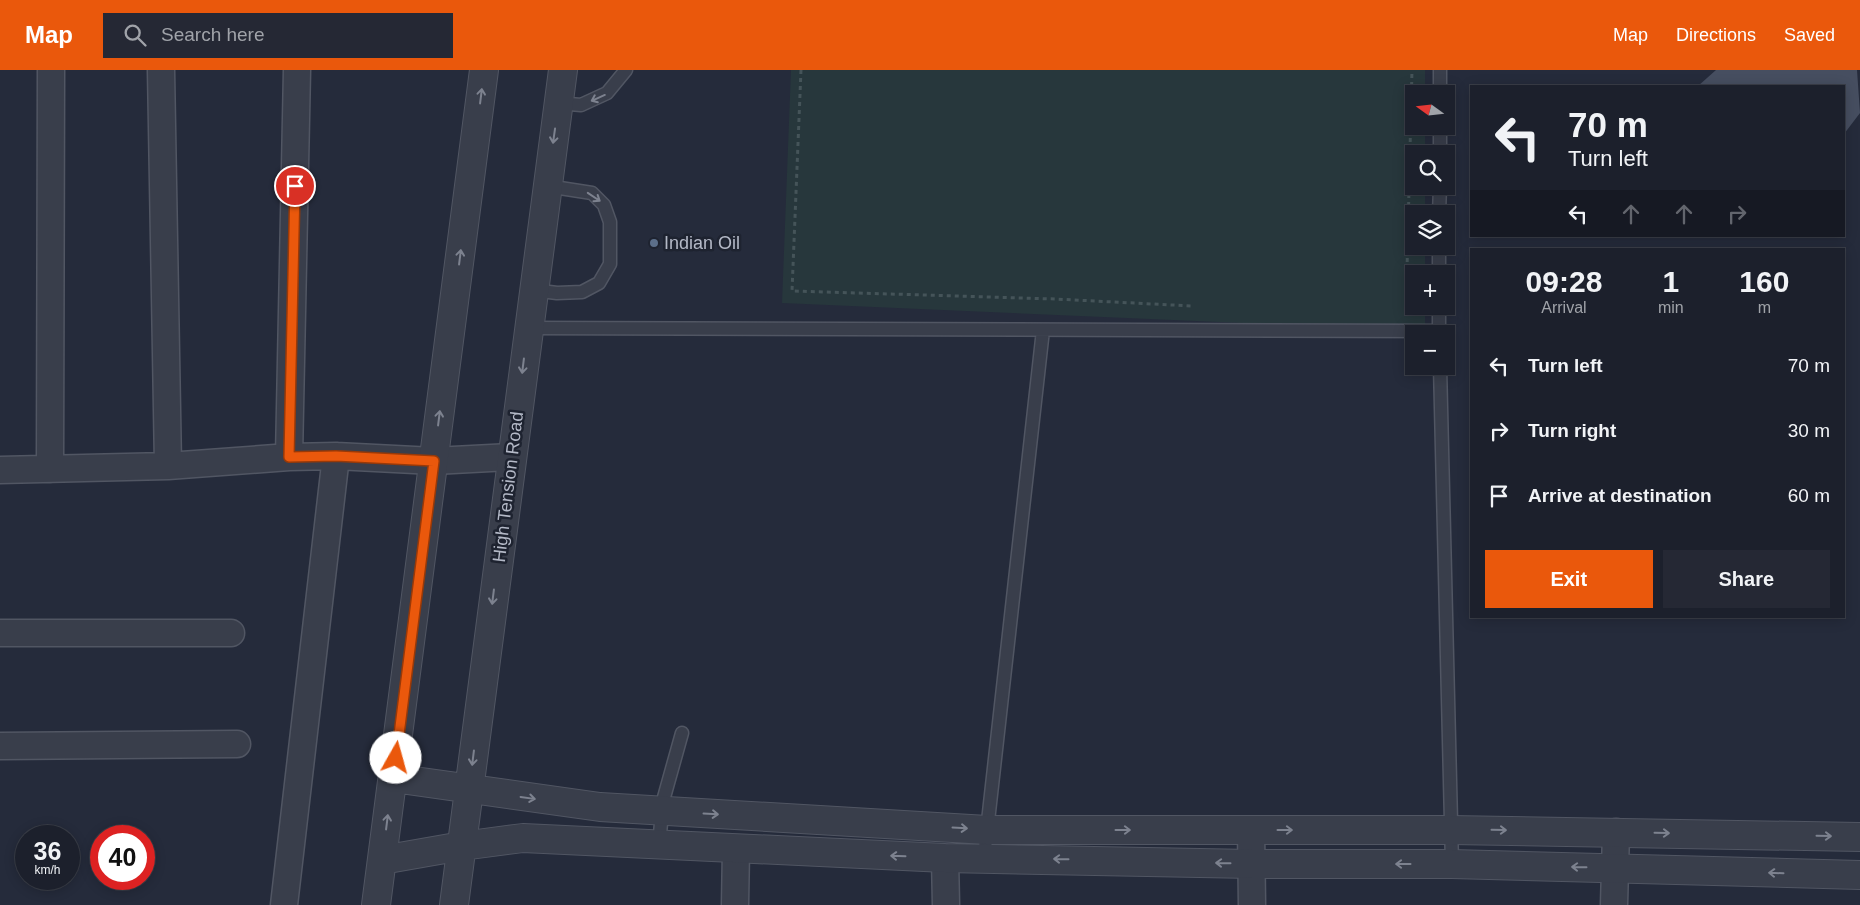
<!DOCTYPE html>
<html lang="en">
<head>
<meta charset="utf-8">
<style>
  :root { --surface:#1c202c; --page:#252834; --text:#f1f3f6; --muted:#a0a3a9; --line:#3a3e48; --accent:#ea580c }
  body { margin:0; font-family:Arial,sans-serif; background:var(--page); color:var(--text); height:100vh; display:flex; flex-direction:column; font-size:19px; white-space:nowrap }
  * { box-sizing:border-box; margin:0 }
  p { font-size:16px; color:var(--muted) }
  .icon { flex:none; width:28px; height:28px; fill:none; stroke:currentColor; stroke-width:2; stroke-linecap:round; stroke-linejoin:round }
  .map { position:relative; flex:1; overflow:hidden }
  .drawer { position:absolute; left:1470px; top:178px; width:375px; height:370px; display:flex; flex-direction:column; background:var(--surface); border-radius:0px; box-shadow:0 2px 12px #0003,0 0 0 1px var(--line) }
  .drawer>* { flex:none }
  .banner { position:absolute; left:1470px; top:15px; width:375px; height:152px; border-radius:0px; box-shadow:0 2px 12px #0003,0 0 0 1px var(--line); background:#1c202c; color:var(--text); overflow:hidden }
  .needle { width:32px; rotate:285deg }
  .tools { position:absolute; left:1405px; top:15px; display:grid; gap:10px }
  .tools a { display:grid; place-items:center; width:50px; height:50px; border-radius:0px; background:var(--surface); box-shadow:0 2px 12px #0003,0 0 0 1px var(--line); font-size:25px }
  .speed { position:absolute; left:15px; top:755px; display:flex; gap:10px; font-size:25px; font-weight:700; text-align:center }
  .speed>* { display:grid; place-content:center; width:65px; height:65px; border-radius:50%; background:var(--surface); box-shadow:0 2px 12px #0003,0 0 0 1px var(--line); line-height:1 }
  .speed small { font-size:12px; font-weight:400 }
  .speed .limit { border:8px solid #d22; background:#fff; color:#111 }
  .pin { position:absolute; display:grid; place-items:center; width:42px; height:42px; color:#fff; margin:-21px; border:2px solid #fff; border-radius:50%; box-shadow:0 1px 5px #0007 }
  .me { position:absolute; width:55px; margin:-28px; rotate:7deg; stroke-linejoin:round; filter:drop-shadow(0 0 4px #0008) }
  .turn { display:flex; align-items:center; gap:18px; height:105px; padding:0 15px; font-size:22px }
  .turn .icon { width:65px; height:65px; stroke-width:2.5 }
  .turn b { display:block; font-size:35px; line-height:42px }
  .lanes { display:flex; align-items:center; height:48px; padding:0 15px; background:#0003; justify-content:center; gap:25px; direction:ltr }
  .lanes .off { opacity:.35 }
  .eta { display:flex; justify-content:space-evenly; align-items:center; height:85px; text-align:center }
  .eta b { font-size:30px; font-weight:700; line-height:35px }
  .button { display:flex; gap:10px; margin-top:auto; padding:10px 15px }
  .button a { flex:1; height:58px; border-radius:0px; background:var(--accent); color:#fff; font-size:20px; font-weight:700; line-height:58px; text-align:center }
  .button a+a { background:var(--page); color:var(--text) }
  ul { padding:0; list-style:none }
  li { display:flex; align-items:center; gap:15px; height:65px; padding:0 15px }
  li div { flex:1 }
  li b { display:block; font-size:19px }
  li em { font-style:normal }
  header { display:flex; align-items:center; gap:30px; box-sizing:border-box; height:70px; padding:0 25px; background:var(--accent); color:#fff }
  header strong { font-size:24px }
  nav { display:flex; gap:28px; margin-inline-start:auto; font-size:18px }
  .search { width:350px; height:45px; background:var(--page); display:flex; align-items:center; gap:12px; box-sizing:border-box; padding:0 18px; border-radius:0px; color:var(--muted); font-size:19px }
  .map>svg:first-child { display:block }
</style>
</head>
<body>
<header>
<strong>Map</strong>
<div class="search"><svg class="icon" aria-label="search" viewBox="0 0 24 24"><circle cx="10" cy="10" r="6"/><path d="M15 15l6 6"/></svg>Search here</div>
<nav><a>Map</a><a>Directions</a><a>Saved</a></nav>
</header>
<div class="map">
<svg width="1860" height="835" viewBox="0 0 1860 835">
  <rect width="100%" height="100%" fill="#252b3b"/>
  <!-- green -->
  <path fill="#27373c" d="M791 0H1425V24H1414V56H1425V84H1414V116H1425V144H1414V176H1425V204H1414V236H1425V261L782 233Z"/>
  <!-- building -->
  <path fill="#464e60" d="M1716 0H1857L1860 43 1844 64V16H1698Z"/>
  <g fill="none" stroke-linecap="round" stroke-linejoin="round">
    <defs>
      <path id="service" d="M1440 24V0
        M558 33 581 35 607 23 626 0
        M1440 84V56
        M1439 144 1440 116
        M1439 204V176
        M533 220 557 223 582 222 599 213 610 194V152L604 135 592 123 547 116
        M528 258 1439 261
        M1439 264V236
        M1440 296 1452 794
        M659 775 663 731 682 663
        M984 787 1043 260"/>
      <path id="minor" d="M161 0 168 396
        M289 387 297 0
        M50 399 51 0
        M0 400 168 396 289 387 336 386 434 391 511 387
        M0 563H231
        M0 676 237 674
        M1251 760 1252 835
        M945 788 946 835
        M284 835 336 386
        M735 835 736 779
        M1614 835 1616 762"/>
      <path id="tertiary" d="M393 708 600 737 987 760H1451L1860 767
        M382 790 462 776 523 768 945 788 1252 794H1452L1860 805
        M376 835 484 0
        M454 835 563 0"/>
    </defs>
    <!-- service casing -->
    <use href="#service" stroke="#515663" stroke-width="15"/>
    <!-- minor casing -->
    <use href="#minor" stroke="#515663" stroke-width="29"/>
    <!-- tertiary casing -->
    <use href="#tertiary" stroke="#515663" stroke-width="30"/>
    <!-- path -->
    <path stroke="#455459" stroke-width="3" stroke-dasharray="4 4" stroke-linecap="butt" d="M801 0 792 221 1055 229 1192 236
      M1406 240 1412 0"/>
    <!-- service -->
    <use href="#service" stroke="#393e4b" stroke-width="12"/>
    <!-- minor -->
    <use href="#minor" stroke="#393e4b" stroke-width="26"/>
    <!-- tertiary -->
    <use href="#tertiary" stroke="#393e4b" stroke-width="28"/>
  </g>
  <!-- one-way arrows -->
  <defs><path id="oneway-shaft" d="M-6 0H5M1.5-3L5.5 0L1.5 3" fill="none" stroke-width="1.6" stroke-linecap="round" stroke-linejoin="round" transform="scale(1.25)"/></defs>
  <g stroke="#7d828f">
    <use href="#oneway-shaft" transform="translate(481 26) rotate(-83)"/>
    <use href="#oneway-shaft" transform="translate(598 28) rotate(156)"/>
    <use href="#oneway-shaft" transform="translate(554 66) rotate(98)"/>
    <use href="#oneway-shaft" transform="translate(594 127) rotate(34)"/>
    <use href="#oneway-shaft" transform="translate(460 187) rotate(-83)"/>
    <use href="#oneway-shaft" transform="translate(523 296) rotate(97)"/>
    <use href="#oneway-shaft" transform="translate(439 348) rotate(-83)"/>
    <use href="#oneway-shaft" transform="translate(493 527) rotate(97)"/>
    <use href="#oneway-shaft" transform="translate(473 688) rotate(97)"/>
    <use href="#oneway-shaft" transform="translate(528 728) rotate(8)"/>
    <use href="#oneway-shaft" transform="translate(711 744) rotate(3)"/>
    <use href="#oneway-shaft" transform="translate(387 752) rotate(-83)"/>
    <use href="#oneway-shaft" transform="translate(960 758) rotate(3)"/>
    <use href="#oneway-shaft" transform="translate(1123 760)"/>
    <use href="#oneway-shaft" transform="translate(1285 760)"/>
    <use href="#oneway-shaft" transform="translate(1499 760) rotate(1)"/>
    <use href="#oneway-shaft" transform="translate(1662 763) rotate(1)"/>
    <use href="#oneway-shaft" transform="translate(1824 766) rotate(1)"/>
    <use href="#oneway-shaft" transform="translate(898 786) rotate(-178)"/>
    <use href="#oneway-shaft" transform="translate(1061 789) rotate(-179)"/>
    <use href="#oneway-shaft" transform="translate(1223 793) rotate(-179)"/>
    <use href="#oneway-shaft" transform="translate(1403 794) rotate(180)"/>
    <use href="#oneway-shaft" transform="translate(1579 797) rotate(-179)"/>
    <use href="#oneway-shaft" transform="translate(1776 803) rotate(-178)"/>
  </g>
  <g fill="none" stroke-linecap="round" stroke-linejoin="round">
    <defs>
      <path id="route" d="M295 116 289 387 336 386 434 391 396 688"/>
    </defs>
    <!-- route casing -->
    <use href="#route" stroke="#983908" stroke-width="12"/>
    <!-- route -->
    <use href="#route" stroke="#ea580c" stroke-width="9"/>
  </g>
  <!-- markers -->
  <circle fill="#5c6f8a" stroke="#1e2330" stroke-width="2" cx="654" cy="173" r="5"/>
  <g text-anchor="middle" dominant-baseline="central" stroke-width="5" stroke-linejoin="round" paint-order="stroke">
    <!-- poi labels -->
    <g font-size="18" fill="#b4b9c7" stroke="#1e2330" text-anchor="start">
      <text x="664" y="173">Indian Oil</text>
    </g>
    <!-- street labels -->
    <g font-size="18" fill="#b4b9c7" stroke="#1e2330">
      <text transform="translate(508 417) rotate(-83)">High Tension Road</text>
    </g>
  </g>
</svg>
<div class="tools">
<a><svg class="needle" viewBox="-14 -14 28 28"><path d="M0-13l5 13h-10z" fill="#e53935"/><path d="M0 13l5-13h-10z" fill="#a0a3a9"/></svg></a>
<a><svg class="icon" aria-label="search" viewBox="0 0 24 24"><circle cx="10" cy="10" r="6"/><path d="M15 15l6 6"/></svg></a>
<a><svg class="icon" aria-label="layers" viewBox="0 0 24 24"><path d="M12 4l9 5-9 5-9-5zM3 14l9 5 9-5"/></svg></a>
<a>+</a>
<a>−</a>
</div>
<div class="speed"><div>36<small>km/h</small></div><div class="limit">40</div></div>
<div class="pin" style="left:295px;top:116px;background:#d93025"><svg class="icon" aria-label="arrive" viewBox="0 0 24 24"><path d="M6 21V4h12l-3 4 3 4H6"/></svg></div>
<svg class="me" style="left:396px;top:688px" viewBox="-20 -20 40 40"><circle r="19" fill="#fff"/><path d="M0-13L10 11 0 6-10 11z" fill="#ea580c"/></svg>
<div class="banner">
<div class="turn"><svg class="icon" aria-label="left" viewBox="0 0 24 24"><path d="M17 20v-9H6M10 6l-5 5 5 5"/></svg><div><b>70 m</b>Turn left</div></div>
<div class="lanes"><svg class="icon" aria-label="left" viewBox="0 0 24 24"><path d="M17 20v-9H6M10 6l-5 5 5 5"/></svg><svg class="icon off" aria-label="ahead" viewBox="0 0 24 24"><path d="M12 20V5M6 11l6-6 6 6"/></svg><svg class="icon off" aria-label="ahead" viewBox="0 0 24 24"><path d="M12 20V5M6 11l6-6 6 6"/></svg><svg class="icon off" aria-label="right" viewBox="0 0 24 24"><path d="M7 20v-9h11M14 6l5 5-5 5"/></svg></div>
</div>
<section class="drawer">
<div class="eta">
<div><b>09:28</b><p>Arrival</p></div>
<div><b>1</b><p>min</p></div>
<div><b>160</b><p>m</p></div>
</div>
<ul>
<li><svg class="icon" aria-label="left" viewBox="0 0 24 24"><path d="M17 20v-9H6M10 6l-5 5 5 5"/></svg><div><b>Turn left</b></div><em>70 m</em></li>
<li><svg class="icon" aria-label="right" viewBox="0 0 24 24"><path d="M7 20v-9h11M14 6l5 5-5 5"/></svg><div><b>Turn right</b></div><em>30 m</em></li>
<li><svg class="icon" aria-label="arrive" viewBox="0 0 24 24"><path d="M6 21V4h12l-3 4 3 4H6"/></svg><div><b>Arrive at destination</b></div><em>60 m</em></li>
</ul>
<div class="button"><a>Exit</a><a>Share</a></div>
</section>
</div>
</body>
</html>
